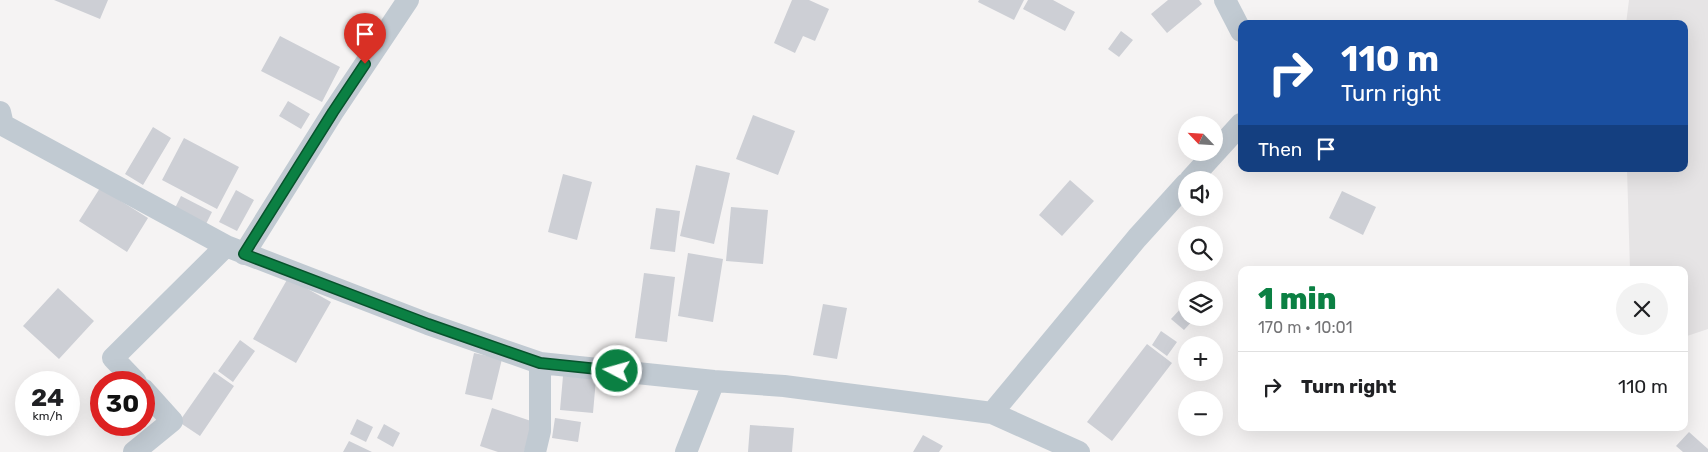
<!DOCTYPE html>
<html lang="en">
<head>
<meta charset="utf-8">
<style>
  :root { --surface:#fff; --page:#f2f2f2; --text:#202124; --muted:#757577; --line:#e0e0e0; --accent:#0b8043 }
  body { margin:0; font-family:Rubik,sans-serif; background:var(--page); color:var(--text); height:100vh; display:flex; flex-direction:column; font-size:19px; white-space:nowrap }
  * { box-sizing:border-box; margin:0 }
  p { font-size:16px; color:var(--muted) }
  .icon { flex:none; width:28px; height:28px; fill:none; stroke:currentColor; stroke-width:2; stroke-linecap:round; stroke-linejoin:round }
  .map { position:relative; flex:1; overflow:hidden }
  .panel { position:absolute; left:1238px; top:266px; width:450px; height:165px; display:flex; flex-direction:column; background:var(--surface); border-radius:10px; box-shadow:0 5px 20px #0002 }
  .panel>* { flex:none }
  .top-card { position:absolute; left:1238px; top:20px; width:450px; height:152px; border-radius:10px; box-shadow:0 5px 20px #0002; background:#1a4fa0; color:#fff; overflow:hidden }
  .needle { width:32px; rotate:295deg }
  .buttons { position:absolute; left:1178px; top:116px; display:grid; gap:10px }
  .buttons a { display:grid; place-items:center; width:45px; height:45px; border-radius:50%; background:var(--surface); box-shadow:0 5px 20px #0002; font-size:25px }
  .speed { position:absolute; left:15px; top:371px; display:flex; gap:10px; font-size:25px; font-weight:700; text-align:center }
  .speed>* { display:grid; place-content:center; width:65px; height:65px; border-radius:50%; background:var(--surface); box-shadow:0 5px 20px #0002; line-height:1 }
  .speed small { font-size:12px; font-weight:400 }
  .speed .limit { border:8px solid #d22; background:#fff; color:#111 }
  .pin { position:absolute; display:grid; place-items:center; width:42px; height:42px; color:#fff; margin:-51px -21px; border-radius:50% 50% 50% 0; rotate:-45deg; box-shadow:0 0 5px #0007 }
  .pin .icon { rotate:45deg }
  .me { position:absolute; width:55px; margin:-28px; rotate:276deg; stroke-linejoin:round; filter:drop-shadow(0 0 4px #0008) }
  .turn { display:flex; align-items:center; gap:18px; height:105px; padding:0 20px; font-size:22px }
  .turn .icon { width:65px; height:65px; stroke-width:2.5 }
  .turn b { display:block; font-size:35px; line-height:42px }
  .then { display:flex; align-items:center; height:48px; padding:0 20px; background:#0003; gap:10px; font-size:19px }
  .round { display:grid; place-items:center; flex:none; width:52px; height:52px; border-radius:26px; background:var(--page) }
  .summary { display:flex; align-items:center; justify-content:space-between; height:85px; padding:0 20px }
  h1 { font-size:30px; font-weight:800; line-height:38px; color:var(--accent) }
  ul { padding:0; list-style:none }
  li { display:flex; align-items:center; gap:15px; height:70px; padding:0 20px; border-top:1px solid var(--line) }
  li div { flex:1 }
  li b { display:block; font-size:19px }
  li em { font-style:normal }
  .map>svg:first-child { display:block }
</style>
</head>
<body>
<div class="map">
<svg width="1708" height="452" viewBox="0 0 1708 452">
  <rect width="100%" height="100%" fill="#f5f3f3"/>
  <!-- education -->
  <path fill="#e6e4e5" d="M1629 0H1708V329L1684 337V270H1630L1627 169H1684V24H1626Z"/>
  <!-- building -->
  <path fill="#cdcfd5" d="M54 0H108L100 19Z
    M792 0H809L829 9 815 41 803 36 795 53 774 43Z
    M979 0H1024L1014 20 978 2Z
    M1028 0H1053L1075 12 1065 31 1023 9Z
    M1168 0H1199L1202 4 1167 33 1151 14Z
    M1121 31 1133 40 1119 57 1108 49Z
    M280 36 340 67 322 102 261 71Z
    M288 101 310 114 301 129 279 116Z
    M753 115 795 131 778 175 736 159Z
    M153 127 171 138 143 185 125 174Z
    M184 138 239 167 217 209 162 180Z
    M696 165 730 173 714 244 680 236Z
    M563 174 592 182 577 240 548 232Z
    M1070 180 1094 201 1062 236 1039 215Z
    M100 188 148 218 127 252 79 221Z
    M236 190 254 200 237 231 219 222Z
    M1342 191 1376 207 1363 235 1329 218Z
    M181 196 212 212 204 228 173 212Z
    M731 207 768 210 763 264 726 261Z
    M656 208 680 211 675 252 650 249Z
    M688 253 723 259 713 322 678 316Z
    M644 273 675 277 667 342 635 338Z
    M288 278 331 302 296 363 253 339Z
    M58 288 94 321 59 359 23 326Z
    M823 304 847 308 837 359 813 355Z
    M1185 304 1186 305V318H1195L1184 330 1171 319Z
    M1161 331 1177 342 1167 356 1152 345Z
    M240 340 255 351 233 382 218 371Z
    M1147 344 1172 363 1112 441 1087 422Z
    M474 353 502 359 492 400 465 394Z
    M214 372 234 386 200 436 179 422Z
    M563 376 596 379 593 413 560 410Z
    M492 408 534 422 524 452H498L480 446Z
    M555 418 581 422 578 442 552 438Z
    M357 419 373 427 366 442 350 434Z
    M384 424 400 433 393 447 377 438Z
    M750 425 794 428 792 452H748Z
    M1689 432 1708 449V452H1683L1676 446Z
    M923 435 943 446 939 452H913Z
    M349 441 372 452H343Z"/>
  <g fill="none" stroke-linecap="round" stroke-linejoin="round">
    <!-- street -->
    <path stroke="#c1cad2" stroke-width="22" d="M1225 0 1241 31
      M0 112 3 125 226 246 428 324 540 363 714 381 784 386 992 413 1079 452
      M1190 180 1241 124
      M244 254 333 112 408 0
      M136 382 113 358 226 246
      M992 413 1137 238 1186 184
      M134 452 172 421 144 390
      M535 452 540 431V363
      M686 452 714 381"/>
  </g>
  <g fill="none" stroke-linecap="round" stroke-linejoin="round">
    <defs>
      <path id="route" d="M365 64 333 112 244 254 428 324 540 363 617 371"/>
    </defs>
    <!-- route casing -->
    <use href="#route" stroke="#07532c" stroke-width="12"/>
    <!-- route -->
    <use href="#route" stroke="#0b8043" stroke-width="9"/>
  </g>
</svg>
<div class="buttons">
<a><svg class="needle" viewBox="-14 -14 28 28"><path d="M0-13l5 13h-10z" fill="#e53935"/><path d="M0 13l5-13h-10z" fill="#757577"/></svg></a>
<a><svg class="icon" aria-label="sound" viewBox="0 0 24 24"><path d="M4 9h4l5-4v14l-5-4H4zM17 9q2 3 0 6"/></svg></a>
<a><svg class="icon" aria-label="search" viewBox="0 0 24 24"><circle cx="10" cy="10" r="6"/><path d="M15 15l6 6"/></svg></a>
<a><svg class="icon" aria-label="layers" viewBox="0 0 24 24"><path d="M12 4l9 5-9 5-9-5zM3 14l9 5 9-5"/></svg></a>
<a>+</a>
<a>−</a>
</div>
<div class="speed"><div>24<small>km/h</small></div><div class="limit">30</div></div>
<div class="pin" style="left:365px;top:64px;background:#d93025"><svg class="icon" aria-label="arrive" viewBox="0 0 24 24"><path d="M6 21V4h12l-3 4 3 4H6"/></svg></div>
<svg class="me" style="left:617px;top:371px" viewBox="-20 -20 40 40"><circle r="17" fill="#0b8043" stroke="#fff" stroke-width="3"/><path d="M0-11L8 9 0 5-8 9z" fill="#fff"/></svg>
<div class="top-card">
<div class="turn"><svg class="icon" aria-label="right" viewBox="0 0 24 24"><path d="M7 20v-9h11M14 6l5 5-5 5"/></svg><div><b>110 m</b>Turn right</div></div>
<div class="then">Then<svg class="icon" aria-label="arrive" viewBox="0 0 24 24"><path d="M6 21V4h12l-3 4 3 4H6"/></svg></div>
</div>
<section class="panel">
<div class="summary"><div><h1>1 min</h1><p>170 m · 10:01</p></div><a class="round"><svg class="icon" aria-label="close" viewBox="0 0 24 24"><path d="M6 6l12 12M18 6L6 18"/></svg></a></div>
<ul>
<li><svg class="icon" aria-label="right" viewBox="0 0 24 24"><path d="M7 20v-9h11M14 6l5 5-5 5"/></svg><div><b>Turn right</b></div><em>110 m</em></li>
</ul>
</section>
</div>
</body>
</html>
